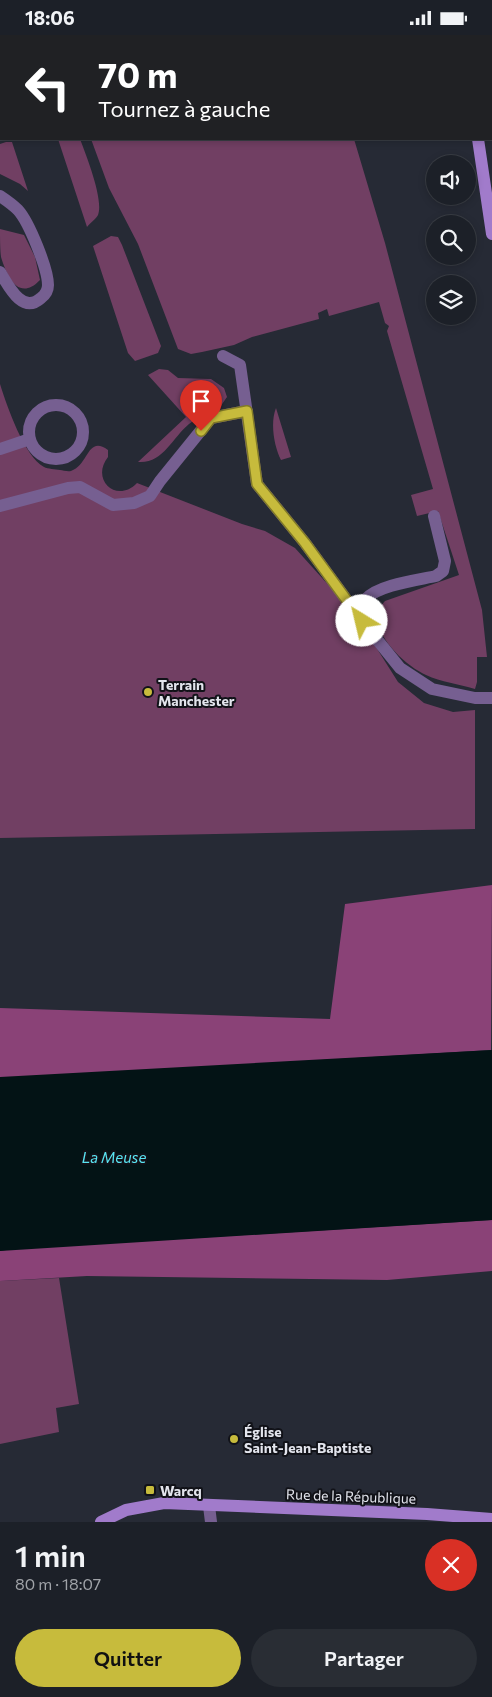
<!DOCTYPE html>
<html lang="fr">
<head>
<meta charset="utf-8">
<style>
  :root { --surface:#1c2028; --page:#292d34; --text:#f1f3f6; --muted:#a0a3a8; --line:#3a3e45; --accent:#c7bb3c }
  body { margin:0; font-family:Commissioner,sans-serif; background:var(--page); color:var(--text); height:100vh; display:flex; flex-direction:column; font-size:19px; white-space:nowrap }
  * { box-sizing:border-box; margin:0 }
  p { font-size:16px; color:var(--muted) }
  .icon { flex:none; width:28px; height:28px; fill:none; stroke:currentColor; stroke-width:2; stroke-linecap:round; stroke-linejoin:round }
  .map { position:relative; height:1487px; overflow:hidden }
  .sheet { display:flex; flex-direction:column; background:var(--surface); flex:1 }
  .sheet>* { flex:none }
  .banner { position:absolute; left:0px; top:0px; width:492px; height:105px; box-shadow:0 2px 8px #0003,0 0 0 1px var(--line); background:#202124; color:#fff; overflow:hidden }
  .fabs { position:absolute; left:426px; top:120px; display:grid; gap:10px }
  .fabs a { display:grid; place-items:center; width:50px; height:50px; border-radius:50%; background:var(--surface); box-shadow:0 2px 8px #0003,0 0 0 1px var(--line); font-size:25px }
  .pin { position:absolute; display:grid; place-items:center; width:42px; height:42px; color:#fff; margin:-51px -21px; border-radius:50% 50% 50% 0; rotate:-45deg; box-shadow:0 0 5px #0007 }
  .pin .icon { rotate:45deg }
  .me { position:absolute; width:55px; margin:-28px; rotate:324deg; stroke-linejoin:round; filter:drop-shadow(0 0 4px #0008) }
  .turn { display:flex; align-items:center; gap:18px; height:105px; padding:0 15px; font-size:22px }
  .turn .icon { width:65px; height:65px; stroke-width:2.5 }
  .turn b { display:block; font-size:35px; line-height:42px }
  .round { display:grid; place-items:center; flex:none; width:52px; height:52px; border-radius:26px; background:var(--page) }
  .head { display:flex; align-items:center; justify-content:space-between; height:85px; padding:0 15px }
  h1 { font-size:30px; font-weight:600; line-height:38px }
  .cta { display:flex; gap:10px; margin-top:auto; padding:10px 15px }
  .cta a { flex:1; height:58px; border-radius:30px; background:var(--accent); color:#111; font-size:20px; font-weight:600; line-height:58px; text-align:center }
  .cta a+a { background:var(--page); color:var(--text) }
  .status { display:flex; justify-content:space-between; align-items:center; height:35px; padding:0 25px; background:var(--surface); direction:ltr }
  .status svg { height:14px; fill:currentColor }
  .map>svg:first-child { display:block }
</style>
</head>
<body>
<div class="status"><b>18:06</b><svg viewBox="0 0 49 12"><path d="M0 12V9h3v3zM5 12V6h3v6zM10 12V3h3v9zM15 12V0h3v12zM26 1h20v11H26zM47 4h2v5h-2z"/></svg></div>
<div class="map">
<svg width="492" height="1487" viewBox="0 0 492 1487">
  <rect width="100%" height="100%" fill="#262a35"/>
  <!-- green -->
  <path fill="#713f63" d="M58 104H80C86 120 104 165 98 180 96 184 90 188 87 192Z
    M91 104H354L385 208 482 575 487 622H477V647L475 654C459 649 441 647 426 640 403 630 361 590 385 566L459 540 438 476 417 481 411 460 433 454 387 296 389 291 385 288 379 267 329 281 327 274 318 278 319 284 252 302 234 310 202 317 191 319 178 314 138 209 109 153Z
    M6 107H12L28 156 20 149 0 139V109Z
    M0 194 24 200 35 222 40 245C19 267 7 242 1 222 0 214 0 202 0 194Z
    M111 201 118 202 122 210 161 311 158 318 135 326 128 318 93 211Z
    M159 334 168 335 178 343 211 344 224 353 227 362C224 366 221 372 217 374 209 381 197 382 189 389 172 403 163 429 138 427L186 382 148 340Z
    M0 349C7 371 24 421 44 432 48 434 55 434 60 435 63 435 67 437 71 436 89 430 87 400 108 415V422C90 445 117 469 137 448L242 489 265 496 295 513 332 554 374 609 398 647 424 668 453 677 475 675V794L0 803Z
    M276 373 291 422 281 425C274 411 270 388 276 373Z
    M59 1243 79 1369 56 1373 59 1397 0 1409V1246Z"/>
  <!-- forest -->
  <path fill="#8a4277" d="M492 850 491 1015 0 1044V973L330 984 345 869Z
    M492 1185V1236L387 1245 87 1241 0 1246V1216L12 1214Z"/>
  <!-- water -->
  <path fill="#031315" d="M492 1015V1185L0 1216V1042Z"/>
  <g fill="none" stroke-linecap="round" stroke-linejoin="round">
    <!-- lane -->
    <path stroke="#765f91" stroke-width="12" d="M491 4 492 3
      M0 161C6 165 13 170 18 175 29 187 48 234 48 250 48 255 45 260 41 263 22 280 8 250 0 237
      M223 321 240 330 257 449 305 508 362 586 400 633 432 654 475 663H492
      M29 397a27 27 0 1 1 54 0a27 27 0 1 1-54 0Z
      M0 414 30 404
      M0 471 68 453 80 452 113 470 134 468 150 461 160 446 211 383 247 376
      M362 586C362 578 361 571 366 564 378 550 418 545 436 541L443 536 445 526 434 481"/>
    <!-- street -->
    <path stroke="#765f91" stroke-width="12" d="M10 1 14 0
      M0 5 1 4
      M491 38 492 39
      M209 1471 211 1487"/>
    <!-- secondary -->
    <path stroke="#a17bcb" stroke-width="12" d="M462 0V1
      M478 104 492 199
      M101 1487 126 1475 164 1468 427 1479 492 1484"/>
  </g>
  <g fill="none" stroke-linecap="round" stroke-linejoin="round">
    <defs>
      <path id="route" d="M201 396 211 383 247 376 257 449 305 508 362 586"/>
    </defs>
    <!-- route casing -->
    <use href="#route" stroke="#817a27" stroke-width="12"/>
    <!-- route -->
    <use href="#route" stroke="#c7bb3c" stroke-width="9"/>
  </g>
  <!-- markers -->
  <g fill="#c7bb3c" stroke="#111218" stroke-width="2">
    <circle cx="148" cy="657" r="5"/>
    <circle cx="234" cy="1404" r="5"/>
    <rect x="145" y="1450" width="10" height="10" rx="2.5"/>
  </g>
  <g text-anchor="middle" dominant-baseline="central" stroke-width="4" stroke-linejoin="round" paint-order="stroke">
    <!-- poi labels -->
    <g font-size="14" font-weight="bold" fill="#e3e5ed" stroke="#111218" text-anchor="start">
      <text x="158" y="649">Terrain<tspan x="158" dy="16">Manchester</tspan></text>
      <text x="244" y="1396">Église<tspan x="244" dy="16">Saint-Jean-Baptiste</tspan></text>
      <text x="160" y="1455">Warcq</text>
    </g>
    <!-- street labels -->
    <g font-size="14" fill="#e3e5ed" stroke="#111218">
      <text transform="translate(351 1461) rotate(2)">Rue de la République</text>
    </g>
    <!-- water labels -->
    <g font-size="15" font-style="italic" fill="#5ae4f2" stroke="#111218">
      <text x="114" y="1122">La Meuse</text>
    </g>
  </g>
</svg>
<div class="fabs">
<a><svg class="icon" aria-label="sound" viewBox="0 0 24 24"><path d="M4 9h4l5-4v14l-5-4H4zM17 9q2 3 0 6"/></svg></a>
<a><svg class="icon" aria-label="search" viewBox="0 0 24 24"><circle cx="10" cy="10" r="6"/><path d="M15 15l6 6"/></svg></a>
<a><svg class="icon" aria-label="layers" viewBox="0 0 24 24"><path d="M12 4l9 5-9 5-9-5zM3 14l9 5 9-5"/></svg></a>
</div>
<div class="pin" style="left:201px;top:396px;background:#d93025"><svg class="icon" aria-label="arrive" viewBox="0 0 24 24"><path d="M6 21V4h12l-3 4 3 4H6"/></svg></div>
<svg class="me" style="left:362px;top:586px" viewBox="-20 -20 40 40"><circle r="19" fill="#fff"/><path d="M0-13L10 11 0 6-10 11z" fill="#c7bb3c"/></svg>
<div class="banner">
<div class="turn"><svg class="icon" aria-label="left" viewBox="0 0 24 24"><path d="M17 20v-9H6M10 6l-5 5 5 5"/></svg><div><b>70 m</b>Tournez à gauche</div></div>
</div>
</div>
<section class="sheet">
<div class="head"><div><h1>1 min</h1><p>80 m · 18:07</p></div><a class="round" style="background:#d93025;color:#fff"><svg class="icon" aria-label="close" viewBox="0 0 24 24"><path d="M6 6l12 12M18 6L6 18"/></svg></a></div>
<div class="cta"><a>Quitter</a><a>Partager</a></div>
</section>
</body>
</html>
